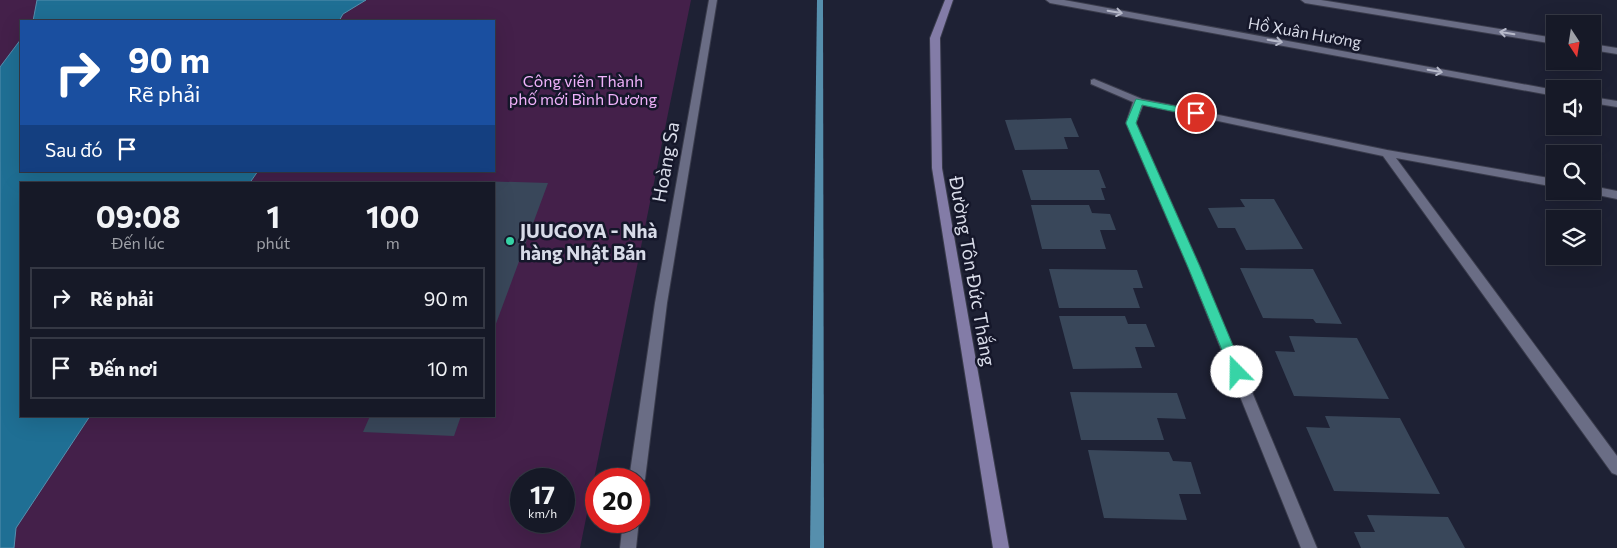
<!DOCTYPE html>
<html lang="vi">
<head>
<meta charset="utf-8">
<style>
  :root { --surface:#161927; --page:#232633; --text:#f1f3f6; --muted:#9ea0a7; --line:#353844 }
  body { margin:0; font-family:Commissioner,sans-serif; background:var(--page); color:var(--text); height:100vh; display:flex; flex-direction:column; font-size:19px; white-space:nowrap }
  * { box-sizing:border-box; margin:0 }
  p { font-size:16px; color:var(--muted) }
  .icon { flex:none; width:28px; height:28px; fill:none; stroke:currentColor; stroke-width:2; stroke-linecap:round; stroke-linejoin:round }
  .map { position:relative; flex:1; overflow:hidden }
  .details { position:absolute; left:20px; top:182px; width:475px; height:235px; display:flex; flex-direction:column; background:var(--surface); border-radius:0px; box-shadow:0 5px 20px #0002,0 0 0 1px var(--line) }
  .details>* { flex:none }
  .top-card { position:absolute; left:20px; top:20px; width:475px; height:152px; border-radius:0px; box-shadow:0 5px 20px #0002,0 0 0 1px var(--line); background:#1a4fa0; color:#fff; overflow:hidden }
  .needle { width:32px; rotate:168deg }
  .tools { position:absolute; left:1546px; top:15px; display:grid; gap:10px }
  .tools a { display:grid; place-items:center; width:55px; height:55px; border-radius:0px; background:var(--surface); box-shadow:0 5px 20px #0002,0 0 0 1px var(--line); font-size:25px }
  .speed { position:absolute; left:510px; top:468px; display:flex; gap:10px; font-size:25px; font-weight:700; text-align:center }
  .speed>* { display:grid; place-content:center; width:65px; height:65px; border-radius:50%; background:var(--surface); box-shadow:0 5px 20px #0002,0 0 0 1px var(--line); line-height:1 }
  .speed small { font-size:12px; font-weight:400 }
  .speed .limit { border:8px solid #d22; background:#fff; color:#111 }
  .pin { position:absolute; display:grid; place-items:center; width:42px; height:42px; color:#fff; margin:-21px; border:2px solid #fff; border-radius:50%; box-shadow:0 1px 5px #0007 }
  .me { position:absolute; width:55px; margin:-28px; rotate:338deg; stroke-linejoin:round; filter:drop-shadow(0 0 4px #0008) }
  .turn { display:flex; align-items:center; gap:18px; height:105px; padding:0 25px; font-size:22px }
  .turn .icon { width:65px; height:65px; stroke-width:2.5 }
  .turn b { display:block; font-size:35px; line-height:42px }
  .then { display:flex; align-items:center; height:48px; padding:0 25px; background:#0003; gap:10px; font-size:19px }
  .eta { display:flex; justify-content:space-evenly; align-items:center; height:85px; text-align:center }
  .eta b { font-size:30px; font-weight:700; line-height:35px }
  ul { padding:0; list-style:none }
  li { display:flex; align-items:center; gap:15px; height:62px; margin:0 10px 8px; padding:0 15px; border:2px solid var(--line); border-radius:0px }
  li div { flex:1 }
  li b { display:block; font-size:19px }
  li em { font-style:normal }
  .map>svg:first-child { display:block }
</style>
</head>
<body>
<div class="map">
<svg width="1617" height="548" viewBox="0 0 1617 548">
  <rect width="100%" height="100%" fill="#1e2134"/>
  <!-- green -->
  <path fill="#44204a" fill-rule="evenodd" d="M0 0H691L580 548H0ZM21 21H494V171H21ZM21 184H494V416H21ZM521 479H564V521H521Z"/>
  <!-- water -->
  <path fill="#1f6f94" stroke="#568fad" d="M37 0H366L343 14 339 21H33Z
    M21 39V171H258L249 184H21V416H90L16 528 14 548H0V67Z"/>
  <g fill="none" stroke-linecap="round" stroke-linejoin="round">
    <!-- stream -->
    <path fill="#568fad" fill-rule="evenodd" d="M817 0H823L824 548H810Z"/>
  </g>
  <!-- building -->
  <path fill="#39475a" d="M1071 118 1079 137H1064L1068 149 1015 150 1005 120Z
    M1022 170H1099L1106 188H1101L1105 200H1031Z
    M477 181 548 183 494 329V184H476Z
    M1240 199H1274L1303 249 1246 250 1235 228H1218L1208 208 1245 207Z
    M1031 205H1089L1092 213 1110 214 1116 230H1100L1106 249H1042Z
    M1240 268 1313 269 1342 324 1316 323 1313 319 1263 318Z
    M1049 269 1137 270 1143 288H1133L1140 308H1059Z
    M1059 316H1125L1128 324H1146L1155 347H1135L1142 368 1073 369Z
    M1289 336 1357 338 1389 399 1294 396 1275 351 1295 352Z
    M1070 392 1177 393 1186 419 1157 418 1164 440H1081Z
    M370 416H461L454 436 363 432Z
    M1325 416 1400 418 1440 494 1334 491 1306 427 1330 428Z
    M1088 450 1169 452 1173 461 1191 462 1201 494H1179L1187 520 1104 518Z
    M1367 515 1448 517 1465 548H1361L1354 532H1375Z"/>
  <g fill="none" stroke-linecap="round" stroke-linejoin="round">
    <defs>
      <path id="lane" d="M1094 79 1142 99 1387 150 1555 179V187L1396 158 1617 456V475L1612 473 1383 156 1143 105 1136 123 1200 267 1317 548H1301L1188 267 1126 123 1133 102 1091 84V80Z
        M1592 186 1617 191V199L1588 193 1587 191H1592Z"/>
      <path id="street" d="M709 0H717L667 303 645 479 642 484 639 485V479H629L655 303Z
        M1046 0H1064L1555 90V96L1050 3Z
        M1301 0H1321L1555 38V44L1305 3Z
        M1592 44 1617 48V54L1592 50Z
        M1592 97 1617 101V107L1592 103Z
        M623 521 639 520 636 548H620Z"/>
      <path id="secondary" d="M945 0H953L940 38 942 168 1009 548H993L932 168 930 38Z"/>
    </defs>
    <!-- lane casing -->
    <use href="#lane" stroke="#3a3c4c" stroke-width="2"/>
    <!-- street casing -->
    <use href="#street" stroke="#3a3c4c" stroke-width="2"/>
    <!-- secondary casing -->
    <use href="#secondary" stroke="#3a3c4c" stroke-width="2"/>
    <!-- lane -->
    <use href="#lane" fill="#6a6d85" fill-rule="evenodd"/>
    <!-- street -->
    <use href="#street" fill="#6a6d85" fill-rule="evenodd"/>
    <!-- secondary -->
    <use href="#secondary" fill="#837ca7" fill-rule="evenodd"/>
  </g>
  <!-- one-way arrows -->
  <defs><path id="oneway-shaft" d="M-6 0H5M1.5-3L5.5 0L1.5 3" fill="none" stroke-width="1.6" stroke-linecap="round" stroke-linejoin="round" transform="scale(1.25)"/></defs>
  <g stroke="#b7baca">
    <use href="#oneway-shaft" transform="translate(1115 12) rotate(10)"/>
    <use href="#oneway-shaft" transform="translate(1507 33) rotate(-171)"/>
    <use href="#oneway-shaft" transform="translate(1275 41) rotate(10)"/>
    <use href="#oneway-shaft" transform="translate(1435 71) rotate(10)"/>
  </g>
  <!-- route -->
  <path fill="#37d4a6" stroke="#248a6c" d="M1136 99 1196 110 1201 113 1196 116 1142 105 1136 123 1200 267 1244 372 1242 376H1233L1231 372 1188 267 1126 123Z"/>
  <!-- markers -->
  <circle fill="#37d4a6" stroke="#15172a" stroke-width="2" cx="510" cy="241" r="5"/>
  <g text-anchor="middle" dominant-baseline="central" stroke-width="5" stroke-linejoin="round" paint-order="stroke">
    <!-- far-street labels -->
    <g font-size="16" fill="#d8dbe8" stroke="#15172a">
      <text transform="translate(1305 32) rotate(10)">Hồ Xuân Hương</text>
    </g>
    <!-- far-park labels -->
    <g font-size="16" fill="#f0b2fb" stroke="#15172a">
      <text x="583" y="80">Công viên Thành<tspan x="583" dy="18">phố mới Bình Dương</tspan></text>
    </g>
    <!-- street labels -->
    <g font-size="19" fill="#d8dbe8" stroke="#15172a">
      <text transform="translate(665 162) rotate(-80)">Hoàng Sa</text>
      <text transform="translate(973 271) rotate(80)">Đường Tôn Đức Thắng</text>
    </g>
    <!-- poi labels -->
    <g font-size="19" font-weight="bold" fill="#d8dbe8" stroke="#15172a" text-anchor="start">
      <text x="520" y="230">JUUGOYA - Nhà<tspan x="520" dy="22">hàng Nhật Bản</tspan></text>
    </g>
  </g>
</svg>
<div class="tools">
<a><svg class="needle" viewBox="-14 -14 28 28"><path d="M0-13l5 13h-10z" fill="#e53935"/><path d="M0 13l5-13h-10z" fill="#9ea0a7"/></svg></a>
<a><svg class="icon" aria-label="sound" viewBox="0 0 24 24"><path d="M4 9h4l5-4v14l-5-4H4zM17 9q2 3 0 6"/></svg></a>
<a><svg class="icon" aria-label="search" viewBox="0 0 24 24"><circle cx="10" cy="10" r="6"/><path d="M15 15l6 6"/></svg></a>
<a><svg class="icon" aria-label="layers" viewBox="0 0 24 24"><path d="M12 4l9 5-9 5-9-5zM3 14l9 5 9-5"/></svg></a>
</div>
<div class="speed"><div>17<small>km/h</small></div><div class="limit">20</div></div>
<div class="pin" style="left:1196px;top:113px;background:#d93025"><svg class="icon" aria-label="arrive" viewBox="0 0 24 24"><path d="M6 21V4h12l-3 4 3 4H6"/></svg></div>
<svg class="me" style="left:1237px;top:372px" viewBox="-20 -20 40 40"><circle r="19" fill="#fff"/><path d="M0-13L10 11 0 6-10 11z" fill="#37d4a6"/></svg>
<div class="top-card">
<div class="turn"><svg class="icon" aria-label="right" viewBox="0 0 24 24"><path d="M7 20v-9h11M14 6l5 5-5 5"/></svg><div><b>90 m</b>Rẽ phải</div></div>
<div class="then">Sau đó<svg class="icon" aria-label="arrive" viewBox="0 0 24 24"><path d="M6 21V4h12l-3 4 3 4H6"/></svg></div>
</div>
<section class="details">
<div class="eta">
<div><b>09:08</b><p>Đến lúc</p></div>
<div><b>1</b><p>phút</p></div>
<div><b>100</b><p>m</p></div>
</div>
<ul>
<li><svg class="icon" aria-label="right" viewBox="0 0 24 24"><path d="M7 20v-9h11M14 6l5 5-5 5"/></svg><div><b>Rẽ phải</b></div><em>90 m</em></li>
<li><svg class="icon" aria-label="arrive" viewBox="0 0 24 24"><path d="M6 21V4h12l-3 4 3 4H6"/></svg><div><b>Đến nơi</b></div><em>10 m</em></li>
</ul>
</section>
</div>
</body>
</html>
